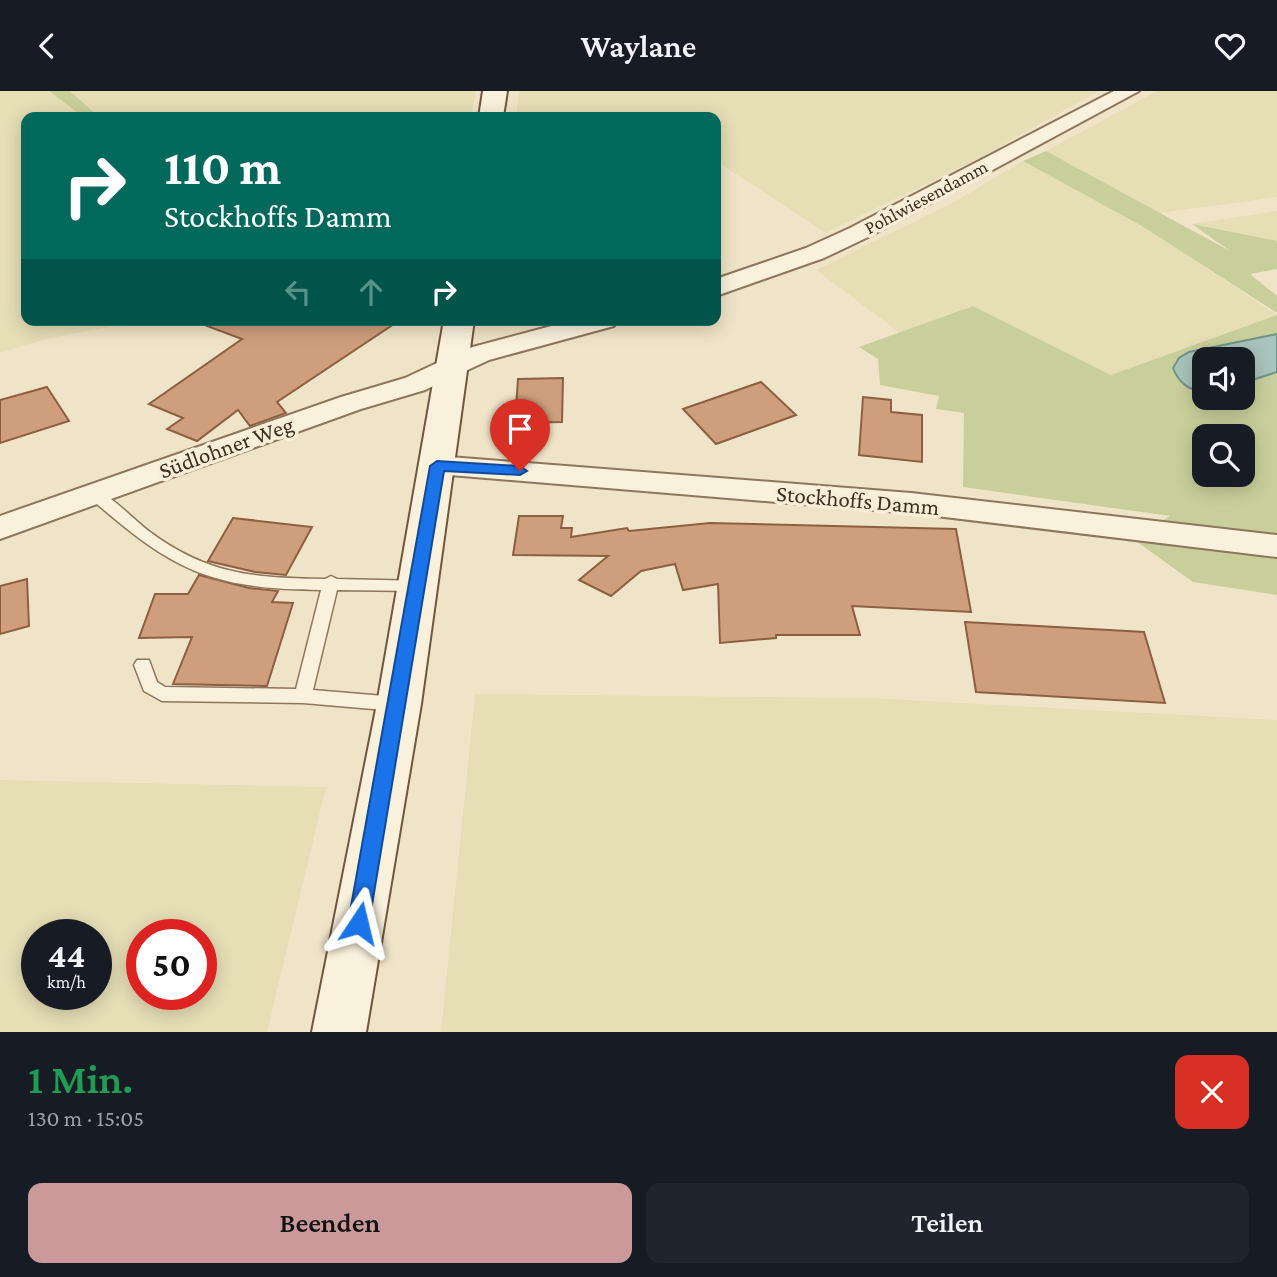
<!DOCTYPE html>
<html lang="de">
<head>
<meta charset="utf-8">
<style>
  :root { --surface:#171b24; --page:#20242c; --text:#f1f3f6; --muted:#9ea1a6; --accent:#cc999b }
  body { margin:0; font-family:"Crimson Pro",serif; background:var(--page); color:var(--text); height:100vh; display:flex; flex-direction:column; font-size:26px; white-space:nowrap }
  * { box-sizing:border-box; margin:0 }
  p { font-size:23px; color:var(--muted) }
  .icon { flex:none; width:38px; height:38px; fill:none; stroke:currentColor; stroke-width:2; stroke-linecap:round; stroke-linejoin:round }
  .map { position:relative; height:941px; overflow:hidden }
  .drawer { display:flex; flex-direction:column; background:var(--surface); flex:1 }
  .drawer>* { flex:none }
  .top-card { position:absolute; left:21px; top:21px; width:700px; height:214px; border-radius:14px; box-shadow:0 4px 18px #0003; background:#00695c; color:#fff; overflow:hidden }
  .fabs { position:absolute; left:1192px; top:256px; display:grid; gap:14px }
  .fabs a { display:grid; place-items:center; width:63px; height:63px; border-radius:14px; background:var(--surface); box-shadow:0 4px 18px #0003; font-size:35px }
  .speed { position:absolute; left:21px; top:828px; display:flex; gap:14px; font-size:35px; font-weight:700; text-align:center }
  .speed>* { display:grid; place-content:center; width:91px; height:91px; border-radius:50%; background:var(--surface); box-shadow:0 4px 18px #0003; line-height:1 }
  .speed small { font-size:18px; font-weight:400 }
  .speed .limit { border:10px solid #d22; background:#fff; color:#111 }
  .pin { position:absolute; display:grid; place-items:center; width:60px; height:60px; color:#fff; margin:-72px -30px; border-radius:50% 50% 50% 0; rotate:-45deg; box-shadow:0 0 7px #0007 }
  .pin .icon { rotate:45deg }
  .me { position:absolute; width:77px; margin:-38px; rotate:10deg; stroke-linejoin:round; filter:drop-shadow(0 0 5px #0008) }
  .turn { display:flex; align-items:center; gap:24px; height:147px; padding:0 28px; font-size:32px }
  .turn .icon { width:91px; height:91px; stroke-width:2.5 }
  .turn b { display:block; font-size:49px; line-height:60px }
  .lanes { display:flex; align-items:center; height:66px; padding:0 28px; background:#0003; justify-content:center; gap:35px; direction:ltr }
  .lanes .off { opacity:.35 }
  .round { display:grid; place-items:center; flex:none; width:74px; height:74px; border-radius:14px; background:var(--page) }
  .head { display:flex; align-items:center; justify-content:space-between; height:119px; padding:0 28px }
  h1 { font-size:42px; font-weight:600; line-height:52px; color:#1e9e55 }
  .action { display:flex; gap:14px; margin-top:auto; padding:14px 28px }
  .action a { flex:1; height:80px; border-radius:14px; background:var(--accent); color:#111; font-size:28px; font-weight:600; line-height:80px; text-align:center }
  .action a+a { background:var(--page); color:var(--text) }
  header { display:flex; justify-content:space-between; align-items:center; height:91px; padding:0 28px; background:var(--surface); font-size:32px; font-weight:600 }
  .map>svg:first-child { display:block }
</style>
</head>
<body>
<header><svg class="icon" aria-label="back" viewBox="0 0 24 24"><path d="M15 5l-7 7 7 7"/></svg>Waylane<svg class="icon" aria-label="heart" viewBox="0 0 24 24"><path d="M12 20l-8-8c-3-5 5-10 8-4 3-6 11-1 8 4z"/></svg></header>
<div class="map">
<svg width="1277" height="941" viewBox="0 0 1277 941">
  <rect width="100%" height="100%" fill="#f0e4c8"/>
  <!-- farmland -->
  <path fill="#e6deb5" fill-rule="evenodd" d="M0 0H49L83 26H26V229H144L46 248 0 262Z
    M70 0H476L471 26H99Z
    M519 0H1099L983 65 826 142 716 70V26H516Z
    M1157 0H1277V106L1160 122 1046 60Z
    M1023 70 1142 134 1277 224 1111 284 973 215 900 242 816 179 956 110Z
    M1277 120V150L1192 133Z
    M475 603 869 607 1277 629V941H441Z
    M0 689 326 696 267 941H0ZM37 844H96V903H37ZM142 844H201V903H142Z"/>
  <!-- green -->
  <path fill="#c9cf9b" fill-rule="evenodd" d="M49 0H70L99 26H83Z
    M1046 60 1230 160 1192 133 1277 150V178L1250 183 1277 205V222L1142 135 1023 70Z
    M973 215 1111 284 1277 224V243L1189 261 1191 299 1204 301V306H1242L1243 292 1277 281V504L1193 491 1133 448 1170 425 963 396 964 322 936 318 939 305 880 294 878 268 859 256ZM1204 345H1242V383H1204Z"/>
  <!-- water -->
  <path fill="#a9c4bc" stroke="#6f938a" stroke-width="2" d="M1277 243V281L1243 292 1242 268H1204V301C1188 299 1179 292 1173 277L1179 267 1189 261Z"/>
  <!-- building -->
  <path fill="#cf9f7d" stroke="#8d5f41" stroke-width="2" d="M200 229H400L277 311 286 322 250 335 238 319 197 350 167 338 183 327 149 313 242 248 199 232Z
    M563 287 562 331 515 332 518 288Z
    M761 291 796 324 716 353 683 318Z
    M47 296 69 330 0 352V309Z
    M863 306 891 309V321L922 324V371L859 364Z
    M519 425H563L561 437H572L571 446 627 437 629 440 710 432 956 438 971 521 852 515 860 544H776V547L720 552 718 493 683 499 675 473 641 480 611 505 579 489 608 465 513 464Z
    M233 427 312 436 286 484 255 481 208 470Z
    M199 484 249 497 278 500 272 511 293 512 267 595 173 593 192 546 139 547 155 503H188Z
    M27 488 29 535 0 543V495Z
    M965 531 1144 541 1165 612 976 601Z"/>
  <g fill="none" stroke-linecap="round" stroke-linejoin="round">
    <defs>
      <path id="service" d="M94 398C110 403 135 430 150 441 208 484 255 487 325 488L331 485 337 488 424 490 426 494 418 500 337 499 313 599 396 606 402 608 405 613 402 618 396 620 303 612 162 610 144 600 134 574 137 569H149L157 591 165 596 296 598 321 499C209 498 172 479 89 406L87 403 89 400Z"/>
      <path id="minor" d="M1114 0H1139L866 147 824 167 716 205V188L806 157 850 137Z
        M574 229H618L614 235 489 269 425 299 361 318 0 448V425L341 306 405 287 469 257Z
        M437 365 911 402 1277 444V466L911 422 426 382 422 375 426 368Z"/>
      <path id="secondary" d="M483 0H507L503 26H479Z
        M444 229H474L421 613 366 941H312L377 613Z"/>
    </defs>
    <!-- service casing -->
    <use href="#service" stroke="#8d765c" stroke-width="3"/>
    <!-- minor casing -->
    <use href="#minor" stroke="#8d765c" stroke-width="4"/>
    <!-- secondary casing -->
    <use href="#secondary" stroke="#6f573f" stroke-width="4"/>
    <!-- service -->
    <use href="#service" fill="#faf1dc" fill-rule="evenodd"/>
    <!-- minor -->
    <use href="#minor" fill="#faf1dc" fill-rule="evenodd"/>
    <!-- secondary -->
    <use href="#secondary" fill="#faf1dc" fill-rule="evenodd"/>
  </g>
  <!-- route -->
  <path fill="#1a73e8" stroke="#114b97" stroke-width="2" d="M437 370 520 375 527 380 520 384 444 380 369 832 366 838 359 841 351 838 348 832 430 375Z"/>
  <g text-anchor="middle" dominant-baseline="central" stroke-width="7" stroke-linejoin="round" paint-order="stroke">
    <!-- far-street labels -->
    <g font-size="19" fill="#3d2e20" stroke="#f7eed8">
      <text transform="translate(926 106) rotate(-28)">Pohlwiesendamm</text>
    </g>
    <!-- street labels -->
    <g font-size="23" fill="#3d2e20" stroke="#f7eed8">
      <text transform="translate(226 356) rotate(-20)">Südlohner Weg</text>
      <text transform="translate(858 409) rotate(5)">Stockhoffs Damm</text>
    </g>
  </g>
</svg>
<div class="fabs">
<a><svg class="icon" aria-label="sound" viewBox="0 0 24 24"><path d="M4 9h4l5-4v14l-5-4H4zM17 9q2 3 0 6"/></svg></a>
<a><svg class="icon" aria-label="search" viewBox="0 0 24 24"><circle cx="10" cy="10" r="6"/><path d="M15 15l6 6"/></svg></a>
</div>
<div class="speed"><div>44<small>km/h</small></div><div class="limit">50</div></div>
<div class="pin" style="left:520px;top:380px;background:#d93025"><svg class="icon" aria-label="arrive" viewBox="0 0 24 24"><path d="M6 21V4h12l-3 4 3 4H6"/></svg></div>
<svg class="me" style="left:359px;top:832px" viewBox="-20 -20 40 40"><path d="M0-17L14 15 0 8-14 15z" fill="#1a73e8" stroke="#fff" stroke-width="4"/></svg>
<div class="top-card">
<div class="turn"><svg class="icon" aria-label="right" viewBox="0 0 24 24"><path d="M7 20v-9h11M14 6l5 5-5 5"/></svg><div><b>110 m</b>Stockhoffs Damm</div></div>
<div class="lanes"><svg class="icon off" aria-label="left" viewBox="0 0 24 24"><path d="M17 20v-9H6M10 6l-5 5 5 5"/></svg><svg class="icon off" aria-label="ahead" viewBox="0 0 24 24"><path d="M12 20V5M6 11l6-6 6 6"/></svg><svg class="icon" aria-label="right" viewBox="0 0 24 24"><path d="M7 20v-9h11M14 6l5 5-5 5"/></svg></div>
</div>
</div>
<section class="drawer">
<div class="head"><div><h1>1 Min.</h1><p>130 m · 15:05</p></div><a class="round" style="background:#d93025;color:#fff"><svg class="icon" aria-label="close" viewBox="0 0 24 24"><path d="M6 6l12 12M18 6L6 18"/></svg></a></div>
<div class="action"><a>Beenden</a><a>Teilen</a></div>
</section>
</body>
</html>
